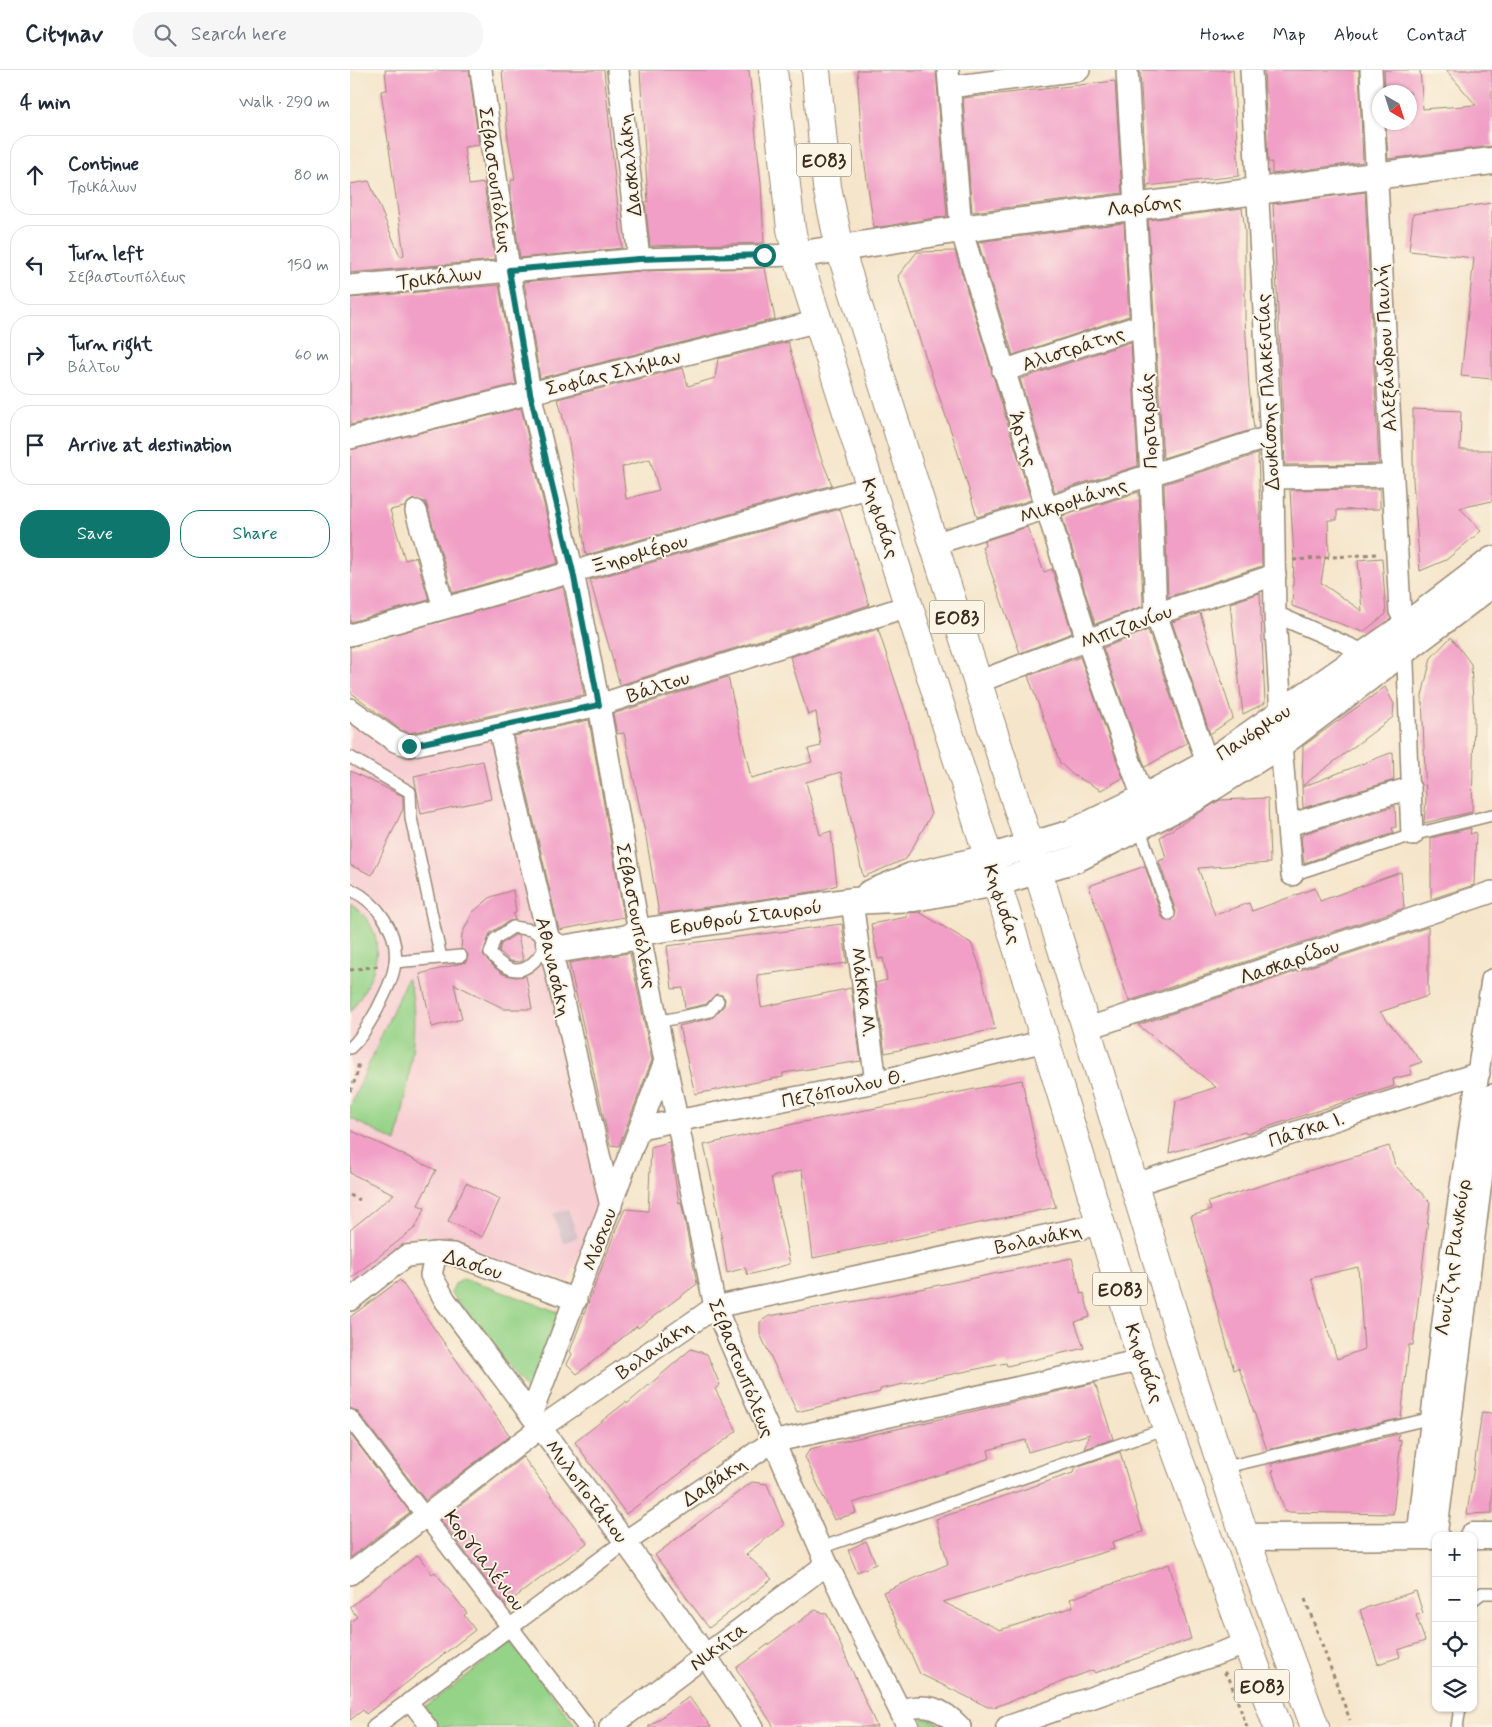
<!DOCTYPE html>
<meta charset="utf-8">
<style>
:root{--surface:#fff;--page:#f6f6f7;--text:#1f2937;--muted:#747a83;--line:#e0e1e3;--accent:#0f766e}
body{margin:0;font-family:Mynerve,sans-serif;background:var(--page);color:var(--text)}
.controls{position:absolute;right:15px;bottom:15px;display:grid;overflow:hidden;border-radius:10px;box-shadow:0 1px 4px #0004}
.controls button{width:45px;height:45px;display:grid;place-items:center;padding:0;border:0;border-bottom:1px solid var(--line);background:var(--surface);color:var(--text);font:25px sans-serif}
.compass{position:absolute;left:1022px;top:15px;width:45px;height:45px;border-radius:50%;background:var(--surface);box-shadow:0 1px 4px #0004;rotate:141deg}
.stop{position:absolute;width:15px;height:15px;margin:-11px;border:4px solid #0f766e;border-radius:50%;background:#fff}
.stop.end{background:#0f766e;border-color:#fff;box-shadow:0 1px 5px #0008}
.list{margin:0;padding:0;list-style:none}
h2{display:flex;justify-content:space-between;align-items:center;height:65px;margin:0;padding:0 20px;font-size:21px}
h2 small{font-size:16px;font-weight:400;color:var(--muted)}
.list li{display:grid;grid-template-columns:32px 1fr auto;gap:15px;align-items:center;box-sizing:border-box;height:80px;margin:0 10px 10px;padding:0 10px;border:1px solid var(--line);border-radius:20px}
.list b{display:block;font-size:19px;white-space:nowrap}
.list p{margin:0;font-size:16px;white-space:nowrap;color:var(--muted)}
.list em{font-size:16px;font-style:normal;color:var(--muted)}
.actions{display:flex;gap:10px;padding:15px 20px}
.actions a{flex:1;padding:11px 0;border:1px solid var(--accent);border-radius:20px;text-align:center;font-size:18px;color:var(--accent)}
.actions .main{background:var(--accent);color:#fff}
.icon{flex:none;width:28px;height:28px;fill:none;stroke:currentColor;stroke-width:2;stroke-linecap:round;stroke-linejoin:round}
.map{position:relative;flex:none;width:1142px;height:1657px;overflow:hidden}
header{display:flex;align-items:center;gap:30px;box-sizing:border-box;height:70px;padding:0 25px;background:var(--surface);border-bottom:1px solid var(--line)}
header strong{font-size:24px}
nav{display:flex;gap:28px;margin-inline-start:auto;font-size:18px}
.search{width:350px;height:45px;background:var(--page);display:flex;align-items:center;gap:12px;box-sizing:border-box;padding:0 18px;border-radius:20px;color:var(--muted);font-size:19px}
main{display:flex}
aside{flex:1;background:var(--surface)}
.map>svg:first-child{display:block}
.built{fill:#f7cfd3}
.industrial{fill:#d2bdc7}
.green{fill:#95d388;stroke:#687e53}
.building{fill:#f19fc6;fill-rule:evenodd}
.lines{fill:none;stroke-linecap:round;stroke-linejoin:round}
.service-casing{stroke:#988874;stroke-width:14}
.pedestrian-casing{stroke:#988874;stroke-width:19}
.minor-casing{stroke:#988874;stroke-width:24}
.tertiary-casing{stroke:#988874;stroke-width:29}
.primary-casing{stroke:#988874;stroke-width:30}
.path{stroke:#988874;stroke-width:3;stroke-dasharray:4 4;stroke-linecap:butt}
.service{stroke:#fff;stroke-width:11}
.pedestrian{stroke:#fff;stroke-width:16}
.minor{stroke:#fff;stroke-width:21}
.tertiary{stroke:#fff;stroke-width:26}
.primary{stroke:#fff;stroke-width:28}
.route{stroke:#0f766e;stroke-width:6}
.labels{text-anchor:middle;stroke-width:4;stroke-linejoin:round;paint-order:stroke}
.shield{fill:#fcf5e5;stroke:#75675a;stroke-width:1}
.shield-label{font-size:19px;font-weight:bold;fill:#3b2a1e}
.street-label{font-size:20px;fill:#3b2a1e;stroke:#fcf5e5}
</style>
<header>
<strong>Citynav</strong>
<div class="search"><svg class="icon" aria-label="search" viewBox="0 0 24 24"><circle cx="10" cy="10" r="6"/><path d="M15 15l6 6"/></svg>Search here</div>
<nav><a>Home</a><a>Map</a><a>About</a><a>Contact</a></nav>
</header>
<main>
<aside>
<h2>4 min<small>Walk · 290 m</small></h2>
<ul class="list">
<li><svg class="icon" aria-label="ahead" viewBox="0 0 24 24"><path d="M12 20V5M6 11l6-6 6 6"/></svg><div><b>Continue</b><p>Τρικάλων</p></div><em>80 m</em></li>
<li><svg class="icon" aria-label="left" viewBox="0 0 24 24"><path d="M17 20v-9H6M10 6l-5 5 5 5"/></svg><div><b>Turn left</b><p>Σεβαστουπόλεως</p></div><em>150 m</em></li>
<li><svg class="icon" aria-label="right" viewBox="0 0 24 24"><path d="M7 20v-9h11M14 6l5 5-5 5"/></svg><div><b>Turn right</b><p>Βάλτου</p></div><em>60 m</em></li>
<li><svg class="icon" aria-label="arrive" viewBox="0 0 24 24"><path d="M6 21V4h12l-3 4 3 4H6"/></svg><div><b>Arrive at destination</b></div></li>
</ul>
<div class="actions"><a class="main">Save</a><a>Share</a></div>
</aside>
<div class="map">
<svg width="1142" height="1657" viewBox="0 0 1142 1657">
<rect width="100%" height="100%" fill="#fcf5e5"/>
<filter id="ink" filterUnits="userSpaceOnUse"><feTurbulence type="fractalNoise" baseFrequency=".02" numOctaves="2"/><feDisplacementMap in="SourceGraphic" scale="10" xChannelSelector="R" yChannelSelector="G"/><feConvolveMatrix kernelMatrix="1 2 1 2 8 2 1 2 1" color-interpolation-filters="sRGB"/></filter>
<filter id="wash" filterUnits="userSpaceOnUse"><feTurbulence type="fractalNoise" baseFrequency=".0096" numOctaves="4" result="noise"/><feDisplacementMap in="SourceGraphic" scale="20" xChannelSelector="R" yChannelSelector="G"/><feGaussianBlur stdDeviation="1.12" result="paint"/><feColorMatrix in="noise" values="0 0 0 0 0 0 0 0 0 0 0 0 0 0 0 0 0 1.4 0 .05"/><feComposite in="paint" operator="in"/></filter>
<g filter="url(#wash)">
<rect width="100%" height="100%" fill="#f5e5ca"/>
<!-- built -->
<path class="built" d="M0,646L58,684L145,665L251,1126L219,1212L71,1163L0,1214Z"/>
<!-- industrial -->
<path class="industrial" d="M218,1139L228,1167L213,1173L203,1144Z"/>
<!-- green -->
<g class="green">
<path d="M0,834C44,863 26,907 0,942Z"/>
<path d="M57,908C74,940 55,1036 46,1072L0,1048V1037Z"/>
<path d="M113,1208L211,1243L180,1324L101,1223L105,1214Z"/>
<path d="M161,1572L227,1657H87L73,1639Z"/>
<path d="M567,1648L580,1649L596,1657H571Z"/>
</g>
<g id="blocks">
<!-- building -->
<g class="building">
<path d="M35,0H119L129,75L114,77L119,115L134,113L145,190L0,203V114L19,111L50,186L54,185L31,21L37,20Z"/>
<path d="M152,0H254L272,178L170,188L161,125V110H165L158,69Z"/>
<path d="M290,0H399L411,113L414,173L300,176L295,132H298Z"/>
<path d="M507,0H586L597,146L524,158L512,75Z"/>
<path d="M790,0H883L889,106L797,116V120Z"/>
<path d="M914,0H1009L1013,92L922,104V92H918Z"/>
<path d="M1034,0H1070L1073,39L1126,35L1096,0H1142V76L1038,89L1036,52H1060V22H1035Z"/>
<path d="M765,11L772,123L622,142L613,28Z"/>
<path d="M1015,122L1029,394L935,395L923,134Z"/>
<path d="M1142,133V309L1111,306L1124,188L1059,181L1063,144Z"/>
<path d="M892,138L895,161V249L899,318L904,359L813,388L798,150Z"/>
<path d="M774,153L779,246L663,285L628,172Z"/>
<path d="M605,181L681,430L627,447L604,370L548,206L567,182Z"/>
<path d="M415,198L425,249L190,308L174,212L290,201Z"/>
<path d="M149,215L166,314L0,355V228Z"/>
<path d="M438,272L470,385L482,415L236,485L218,366L208,329L333,298L338,316L365,308L368,289ZM300,389L309,420L276,429L272,397Z"/>
<path d="M781,272L788,396L705,422L670,309Z"/>
<path d="M171,338L208,493L103,523L76,432L63,429L54,437L40,440L55,490L66,487L79,530L0,552V380Z"/>
<path d="M1063,339L1111,341L1110,380H1142V431L1110,438L1131,461L1096,490L1070,501L1063,410Z"/>
<path d="M908,384L912,496L818,527L814,414Z"/>
<path d="M1030,419V439L987,440V450H978L979,486L975,487L971,513L1012,541L1008,490L1032,488L1036,544L1013,562L942,536L944,489L940,420Z"/>
<path d="M789,422L793,536L745,554L712,446Z"/>
<path d="M490,439L519,535L270,615L240,510Z"/>
<path d="M677,457L694,502L702,499L722,563L670,583L632,477L635,476L634,471Z"/>
<path d="M213,517L234,625L60,663L51,660L0,622V577Z"/>
<path d="M910,523L915,633L893,644L880,533Z"/>
<path d="M850,543L883,648L860,664L822,552Z"/>
<path d="M528,559L557,647L581,745L556,789L513,807L491,702L456,712L470,765L481,761L487,815L468,821L309,844L296,767L274,663L267,664L263,644L378,607L401,708L462,692L458,679L471,676L466,642L458,645L440,587Z"/>
<path d="M798,560L837,673L795,697L753,578Z"/>
<path d="M1101,567L1121,594L1124,649L1122,742L1074,753L1076,729L1072,626L1081,588Z"/>
<path d="M730,587L773,708L751,720L723,705L710,693L678,606Z"/>
<path d="M1035,617L1044,634L1043,647L952,716L953,676Z"/>
<path d="M239,650L274,847L209,860L164,666Z"/>
<path d="M1043,682L1044,710L953,738L952,717Z"/>
<path d="M133,691L141,729L71,744L64,706Z"/>
<path d="M0,701L53,726V739L22,805L0,795Z"/>
<path d="M918,728L920,793L848,798L865,845L899,833L902,841L965,818L970,831L1051,802L1054,838L779,931L739,816L795,796L812,847L817,851H822L826,842L809,791L816,788L810,767L870,730Z"/>
<path d="M1045,736L1046,757L1042,758L1044,763L954,793L951,768L953,764Z"/>
<path d="M1121,758L1120,764L1126,762L1124,815L1081,829V768Z"/>
<path d="M163,820L166,843L163,844L165,850L159,851L140,863L133,884L144,897L153,904L165,907L176,906L182,939H155L104,914L112,949L82,957L70,904L116,892L118,885L111,879L112,864L123,842L141,827Z"/>
<path d="M569,842L621,873L629,894L645,959L535,983L525,913L537,910L533,888L528,889L521,854L557,847V843Z"/>
<path d="M492,854L497,893L407,905L411,937L501,918L511,991L433,1003V1007L345,1024L329,956L362,948L374,936L375,929L372,925L366,924L356,934L335,939L333,918L322,919L317,876Z"/>
<path d="M1078,857V926L1030,942L1072,992L1060,996L1062,1004L1043,1009L1044,1016L896,1064L895,1062L819,1083L826,1031L866,1017L788,955Z"/>
<path d="M165,865H168L173,890L170,892L160,891L149,881L151,874Z"/>
<path d="M280,883L302,990L269,1076L260,1075L219,893Z"/>
<path d="M672,1010L688,1085L706,1137L463,1188L452,1100L421,1107L440,1194L398,1205L395,1198L377,1203L364,1120L354,1075L448,1053Z"/>
<path d="M0,1060L86,1100L68,1135L75,1138L65,1158L0,1209V1160L44,1124L0,1103Z"/>
<path d="M319,1072L329,1133L331,1132L347,1214L288,1258L287,1256L227,1304L217,1294L222,1284L220,1281L268,1154L275,1139L298,1141L301,1077Z"/>
<path d="M1039,1076L1045,1095L1080,1132L1063,1275H1059L1051,1348L917,1380L889,1298L884,1300L841,1146L861,1140L858,1132ZM1008,1197L1014,1279L987,1289L961,1208Z"/>
<path d="M116,1113L150,1129L132,1167L98,1151Z"/>
<path d="M722,1188L731,1224L734,1223L740,1247L725,1252L734,1278L657,1296L656,1293L530,1319V1322L447,1342L410,1264V1252L419,1246L530,1227Z"/>
<path d="M50,1210L160,1366L75,1430L8,1342L0,1338V1247Z"/>
<path d="M341,1279L357,1284L370,1315L365,1319L387,1361L276,1444L225,1372L276,1332L277,1334Z"/>
<path d="M745,1313L763,1369L734,1379L740,1364L678,1382L675,1370L638,1380L640,1388L503,1433L506,1443L484,1450L455,1387L460,1379Z"/>
<path d="M1132,1342L1142,1343V1443L1117,1444Z"/>
<path d="M0,1364L60,1442L0,1488Z"/>
<path d="M1049,1364L1048,1371L1051,1370L1043,1444L935,1442L922,1401H924L921,1394Z"/>
<path d="M770,1382L793,1462L762,1472L764,1479L593,1532L650,1560L723,1537L720,1529L819,1494L841,1569L745,1603L743,1600L645,1637H638L570,1604L533,1522L598,1494L586,1449L723,1403L726,1397Z"/>
<path d="M173,1387L237,1473L155,1535L91,1450Z"/>
<path d="M402,1412L417,1414L434,1455L396,1484L422,1509L359,1558L305,1485Z"/>
<path d="M516,1471L526,1494L507,1502L498,1480Z"/>
<path d="M68,1485L82,1504L85,1502L117,1543L114,1545L125,1560L16,1644L13,1640L0,1650V1552L7,1547L0,1537Z"/>
<path d="M1066,1521L1073,1543L1066,1545L1075,1571L1048,1580L1050,1587L1028,1594L1010,1540Z"/>
<path d="M465,1540L477,1544L527,1657H424L386,1598Z"/>
<path d="M339,1627L361,1657H298Z"/>
</g>
</g>
</g>
<g filter="url(#ink)">
<use href="#blocks" fill-opacity="0" stroke="#988874" stroke-width="1"/>
<g class="lines">
<!-- service casing -->
<g class="service-casing">
<g id="service">
<path d="M0,687L60,722L61,748L91,888"/>
<path d="M789,757L819,844"/>
<path d="M942,805L1062,765L1142,745"/>
<path d="M0,819C27,832 49,861 45,893C43,910 34,925 27,940C19,953 12,968 0,978"/>
<path d="M163,857L182,860L199,873C180,901 165,912 140,883L145,869Z"/>
<path d="M45,892L111,886"/>
<path d="M307,952L360,941L368,931"/>
<path d="M872,1398L1082,1348"/>
<path d="M470,1478L817,1358"/>
<path d="M1123,1530L1132,1523H1142"/>
<path d="M1107,1657L1110,1638"/>
</g>
</g>
<!-- pedestrian casing -->
<g class="pedestrian-casing">
<g id="pedestrian">
<path d="M925,544L1015,583"/>
<path d="M1055,579L1060,718"/>
<path d="M0,1348L236,1657"/>
<path d="M59,1631L79,1657"/>
<path d="M25,1657L275,1472"/>
</g>
</g>
<!-- minor casing -->
<g class="minor-casing">
<g id="minor">
<path d="M131,0L159,200L180,323L223,502L249,635L289,862L365,1237L477,1494L558,1657"/>
<path d="M268,0L289,189"/>
<path d="M598,0L611,159L737,570L793,728"/>
<path d="M777,0L801,405L806,544L853,681L862,691"/>
<path d="M901,0L923,408L925,544L931,644"/>
<path d="M1021,0L1050,541L1058,554"/>
<path d="M600,17L729,0"/>
<path d="M0,216L289,189L447,185"/>
<path d="M653,301L792,255"/>
<path d="M0,368L469,251"/>
<path d="M923,408L1041,406"/>
<path d="M66,441L94,538"/>
<path d="M584,474L919,367"/>
<path d="M0,565L521,417"/>
<path d="M628,612L806,544L925,505"/>
<path d="M0,639L45,671L59,676L249,635L558,536"/>
<path d="M149,658L261,1136"/>
<path d="M931,674L942,805"/>
<path d="M939,755L1060,718L1062,765"/>
<path d="M502,831L526,1012"/>
<path d="M736,959L1142,822"/>
<path d="M290,1058L526,1012L695,971"/>
<path d="M783,1115L1129,1003"/>
<path d="M86,1183L81,1205L95,1230C200,1371 308,1510 403,1657"/>
<path d="M0,1230L56,1186L86,1183L103,1184L226,1230"/>
<path d="M181,1345L315,991"/>
<path d="M1068,1465L1101,1184L1142,910"/>
<path d="M1086,1466L1142,1025"/>
<path d="M275,1472L422,1372L792,1290"/>
<path d="M0,1504L190,1358L365,1237L750,1154"/>
<path d="M550,1640C576,1633 591,1637 610,1657"/>
<path d="M260,1657L477,1494"/>
<path d="M657,1657L896,1574"/>
</g>
</g>
<!-- tertiary casing -->
<g class="tertiary-casing">
<g id="tertiary">
<path d="M447,185L611,159L1142,91"/>
<path d="M519,824L562,806L638,788L719,764L793,728L862,691L1058,554L1142,490"/>
<path d="M199,873L211,879L278,868L289,862L502,831L564,828L646,813L726,789L844,729L931,674L1142,514"/>
<path d="M1123,1466H1142"/>
<path d="M895,1467L1086,1466"/>
</g>
</g>
<!-- primary casing -->
<g class="primary-casing">
<g id="primary">
<path d="M423,0L441,159L447,185L661,858L792,1290L928,1657"/>
<path d="M466,0L477,117L490,179L702,846L842,1305L895,1467L965,1657"/>
</g>
</g>
<!-- path -->
<g class="path">
<path d="M943,490L1026,484"/>
<path d="M0,900L29,896"/>
<path d="M0,1021L6,1008L9,991"/>
<path d="M0,1125L10,1130"/>
<path d="M955,1529L1000,1650"/>
<path d="M874,1602L879,1608L897,1657"/>
</g>
<!-- service -->
<use href="#service" class="service"/>
<!-- pedestrian -->
<use href="#pedestrian" class="pedestrian"/>
<!-- minor -->
<use href="#minor" class="minor"/>
<!-- tertiary -->
<use href="#tertiary" class="tertiary"/>
<!-- primary -->
<use href="#primary" class="primary"/>
</g>
</g>
<g class="lines" filter="url(#ink)">
<!-- route -->
<path class="route" d="M59,676L249,635L223,502L180,323L159,200L289,189L414,185"/>
</g>
<g class="labels">
<!-- shield labels -->
<g class="shield">
<rect x="446.5" y="73.5" width="55" height="33" rx="4"/>
<rect x="579.5" y="530.5" width="55" height="33" rx="4"/>
<rect x="742.5" y="1202.5" width="55" height="33" rx="4"/>
<rect x="884.5" y="1599.5" width="55" height="33" rx="4"/>
</g>
<g class="shield-label">
<text x="474" y="97">ΕΟ83</text>
<text x="607" y="554">ΕΟ83</text>
<text x="770" y="1226">ΕΟ83</text>
<text x="912" y="1623">ΕΟ83</text>
</g>
<!-- street labels -->
<g class="street-label">
<text transform="translate(279 95) rotate(-96)" y="7">Δασκαλάκη</text>
<text transform="translate(146 110) rotate(82)" y="7">Σεβαστουπόλεως</text>
<text transform="translate(794 135) rotate(-7)" y="7">Λαρίσης</text>
<text transform="translate(89 207) rotate(-6)" y="7">Τρικάλων</text>
<text transform="translate(723 278) rotate(-18)" y="7">Αλιστράτης</text>
<text transform="translate(1035 278) rotate(-93)" y="7">Αλεξάνδρου Παυλή</text>
<text transform="translate(263 302) rotate(-14)" y="7">Σοφίας Σλήμαν</text>
<text transform="translate(917 322) rotate(-93)" y="7">Δουκίσσης Πλακεντίας</text>
<text transform="translate(798 351) rotate(-93)" y="7">Πορταριάς</text>
<text transform="translate(674 369) rotate(73)" y="7">Άρτης</text>
<text transform="translate(723 430) rotate(-18)" y="7">Μικρομάνης</text>
<text transform="translate(531 448) rotate(72)" y="7">Κηφισίας</text>
<text transform="translate(289 483) rotate(-16)" y="7">Ξηρομέρου</text>
<text transform="translate(776 556) rotate(-20)" y="7">Μπιζανίου</text>
<text transform="translate(308 616) rotate(-18)" y="7">Βάλτου</text>
<text transform="translate(903 662) rotate(-34)" y="7">Πανόρμου</text>
<text transform="translate(653 834) rotate(72)" y="7">Κηφισίας</text>
<text transform="translate(287 846) rotate(79)" y="7">Σεβαστουπόλεως</text>
<text transform="translate(396 846) rotate(-8)" y="7">Ερυθρού Σταυρού</text>
<text transform="translate(939 891) rotate(-19)" y="7">Λασκαρίδου</text>
<text transform="translate(204 897) rotate(77)" y="7">Αθανασάκη</text>
<text transform="translate(514 922) rotate(82)" y="7">Μάκκα Μ.</text>
<text transform="translate(493 1018) rotate(-12)" y="7">Πεζόπουλου Θ.</text>
<text transform="translate(956 1059) rotate(-18)" y="7">Πάγκα Ι.</text>
<text transform="translate(688 1168) rotate(-12)" y="7">Βολανάκη</text>
<text transform="translate(249 1169) rotate(-70)" y="7">Μόσχου</text>
<text transform="translate(1102 1187) rotate(-82)" y="7">Λουΐζης Ριανκούρ</text>
<text transform="translate(123 1194) rotate(17)" y="7">Δασίου</text>
<text transform="translate(304 1279) rotate(-35)" y="7">Βολανάκη</text>
<text transform="translate(795 1293) rotate(71)" y="7">Κηφισίας</text>
<text transform="translate(392 1298) rotate(68)" y="7">Σεβαστουπόλεως</text>
<text transform="translate(364 1411) rotate(-34)" y="7">Δαβάκη</text>
<text transform="translate(237 1421) rotate(53)" y="7">Μυλοποτάμου</text>
<text transform="translate(135 1490) rotate(53)" y="7">Κοργιαλένιου</text>
<text transform="translate(368 1576) rotate(-37)" y="7">Νικήτα</text>
</g>
</g>
</svg>
<div class="controls">
<button>+</button>
<button>−</button>
<button><svg class="icon" aria-label="locate" viewBox="0 0 24 24"><circle cx="12" cy="12" r="6"/><path d="M12 2v4M12 18v4M2 12h4M18 12h4"/></svg></button>
<button><svg class="icon" aria-label="layers" viewBox="0 0 24 24"><path d="M12 4l9 5-9 5-9-5zM3 14l9 5 9-5"/></svg></button>
</div>
<svg class="compass" viewBox="-18 -18 36 36"><path d="M0-13l5 13h-10z" fill="#e53935"/><path d="M0 13l5-13h-10z" fill="#747a83"/></svg>
<div class="stop" style="left:414px;top:185px"></div>
<div class="stop end" style="left:59px;top:676px"></div>
</div>
</main>
